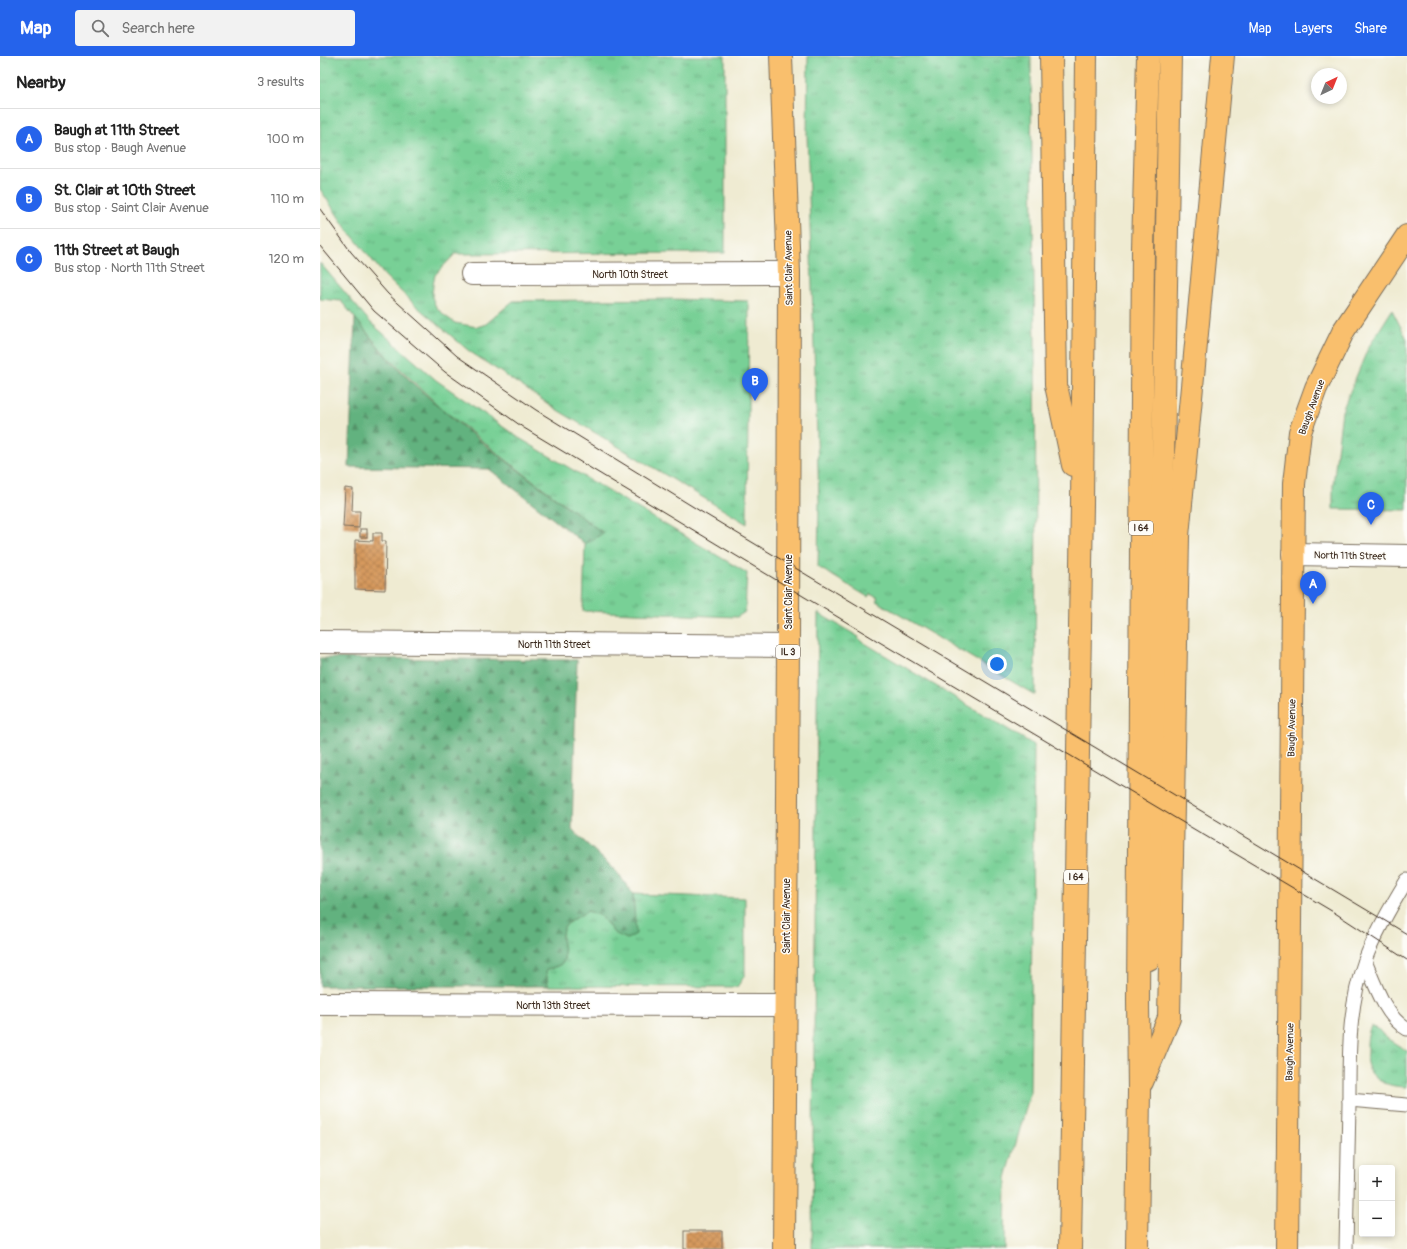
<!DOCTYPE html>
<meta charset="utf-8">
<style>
:root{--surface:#fff;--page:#f2f2f2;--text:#222;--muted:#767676;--line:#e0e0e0;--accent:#2563eb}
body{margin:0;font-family:Pangolin,sans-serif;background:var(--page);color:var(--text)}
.controls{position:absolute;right:12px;bottom:12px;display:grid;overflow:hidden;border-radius:4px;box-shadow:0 2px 6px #0003}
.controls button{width:36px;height:36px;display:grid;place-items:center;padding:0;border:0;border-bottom:1px solid var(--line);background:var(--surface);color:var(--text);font:20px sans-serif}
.compass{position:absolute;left:991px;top:12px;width:36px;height:36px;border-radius:50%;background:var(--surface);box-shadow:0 2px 6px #0003;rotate:43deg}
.you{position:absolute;left:677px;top:608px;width:14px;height:14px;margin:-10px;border:3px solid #fff;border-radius:50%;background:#1a73e8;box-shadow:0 0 0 6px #1a73e833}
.badge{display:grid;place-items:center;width:26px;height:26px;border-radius:50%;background:var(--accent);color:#fff;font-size:13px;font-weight:700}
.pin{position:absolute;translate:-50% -33px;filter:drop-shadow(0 1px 2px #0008)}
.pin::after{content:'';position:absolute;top:21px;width:14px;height:12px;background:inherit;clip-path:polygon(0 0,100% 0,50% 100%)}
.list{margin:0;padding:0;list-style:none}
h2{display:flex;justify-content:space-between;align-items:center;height:52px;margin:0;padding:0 16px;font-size:17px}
h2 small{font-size:13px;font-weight:400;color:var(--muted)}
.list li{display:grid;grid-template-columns:26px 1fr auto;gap:12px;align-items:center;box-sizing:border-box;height:60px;padding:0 16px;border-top:1px solid var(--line)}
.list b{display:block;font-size:15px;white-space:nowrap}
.list p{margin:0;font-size:13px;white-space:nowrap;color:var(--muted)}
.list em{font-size:13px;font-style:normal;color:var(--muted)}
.icon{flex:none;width:22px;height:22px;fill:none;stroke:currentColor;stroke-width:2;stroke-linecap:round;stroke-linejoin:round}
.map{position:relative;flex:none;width:1087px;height:1193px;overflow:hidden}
header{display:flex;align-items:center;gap:24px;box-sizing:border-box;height:56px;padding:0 20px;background:var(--accent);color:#fff}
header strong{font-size:19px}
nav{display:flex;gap:22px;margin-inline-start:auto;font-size:14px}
.search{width:280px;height:36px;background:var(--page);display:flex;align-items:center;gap:10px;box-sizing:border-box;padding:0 14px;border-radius:4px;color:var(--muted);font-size:15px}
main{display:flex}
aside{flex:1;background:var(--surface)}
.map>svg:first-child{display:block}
.grass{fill:url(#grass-tufts);stroke:#5a7d5a}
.forest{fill:url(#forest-firs);stroke:#4e6e4e}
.building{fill:url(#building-cross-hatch)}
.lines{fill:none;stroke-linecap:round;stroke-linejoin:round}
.service-casing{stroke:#7a6e5d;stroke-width:15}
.minor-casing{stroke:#7a6e5d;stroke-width:24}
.tertiary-casing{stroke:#7a6e5d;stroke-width:24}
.primary-casing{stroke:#7a6e5d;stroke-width:24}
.motorway-casing{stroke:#7a6e5d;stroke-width:24}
.service{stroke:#fff;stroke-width:13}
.minor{stroke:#fff;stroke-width:22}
.tertiary{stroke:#fff;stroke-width:22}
.primary{stroke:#f9bf6d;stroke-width:22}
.motorway{stroke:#f9bf6d;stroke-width:22}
.tram{stroke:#3b2a1e;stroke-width:1}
.labels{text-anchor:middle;stroke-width:3;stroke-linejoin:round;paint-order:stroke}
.shield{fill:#fdfcf7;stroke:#75695f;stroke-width:1}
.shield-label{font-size:9px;font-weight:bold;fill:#3b2a1e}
.street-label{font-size:10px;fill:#3b2a1e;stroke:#fdfcf7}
</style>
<header>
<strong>Map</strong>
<div class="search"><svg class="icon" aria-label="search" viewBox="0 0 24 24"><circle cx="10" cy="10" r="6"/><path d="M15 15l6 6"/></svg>Search here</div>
<nav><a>Map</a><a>Layers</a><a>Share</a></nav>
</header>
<main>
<aside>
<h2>Nearby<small>3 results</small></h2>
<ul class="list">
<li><span class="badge">A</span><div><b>Baugh at 11th Street</b><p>Bus stop · Baugh Avenue</p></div><em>100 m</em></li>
<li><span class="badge">B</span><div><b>St. Clair at 10th Street</b><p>Bus stop · Saint Clair Avenue</p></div><em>110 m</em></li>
<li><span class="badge">C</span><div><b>11th Street at Baugh</b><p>Bus stop · North 11th Street</p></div><em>120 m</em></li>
</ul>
</aside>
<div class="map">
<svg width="1087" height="1193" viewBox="0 0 1087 1193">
<defs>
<pattern id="grass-tufts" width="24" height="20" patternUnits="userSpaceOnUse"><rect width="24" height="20" fill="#78d096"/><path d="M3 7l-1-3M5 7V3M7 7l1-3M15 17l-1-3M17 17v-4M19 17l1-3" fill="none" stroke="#64a97a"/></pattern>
<pattern id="forest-firs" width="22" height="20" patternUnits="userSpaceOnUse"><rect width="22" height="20" fill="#62b27f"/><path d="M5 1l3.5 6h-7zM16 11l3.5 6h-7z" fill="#529167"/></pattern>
<pattern id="building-cross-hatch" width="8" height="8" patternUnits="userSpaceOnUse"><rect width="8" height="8" fill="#d6995d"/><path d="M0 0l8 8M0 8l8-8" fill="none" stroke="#af7d4c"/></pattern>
</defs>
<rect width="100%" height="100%" fill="#fdfcf7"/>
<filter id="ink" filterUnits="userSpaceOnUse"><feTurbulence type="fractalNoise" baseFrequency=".025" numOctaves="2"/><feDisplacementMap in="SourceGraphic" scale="8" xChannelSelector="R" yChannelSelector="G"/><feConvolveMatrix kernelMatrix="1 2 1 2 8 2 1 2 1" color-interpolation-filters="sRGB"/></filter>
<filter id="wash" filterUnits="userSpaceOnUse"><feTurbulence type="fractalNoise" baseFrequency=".012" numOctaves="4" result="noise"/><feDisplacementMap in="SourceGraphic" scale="16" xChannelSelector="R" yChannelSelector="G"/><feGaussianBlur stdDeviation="0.9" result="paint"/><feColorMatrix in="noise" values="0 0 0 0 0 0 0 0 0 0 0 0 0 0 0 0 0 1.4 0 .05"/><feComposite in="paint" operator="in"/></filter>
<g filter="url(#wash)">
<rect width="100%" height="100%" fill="#efebd2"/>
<!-- grass -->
<g class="grass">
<path d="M0,0H405V197L135,198L115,219L113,229L112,241L116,251L125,260L135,267L157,271L166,268L193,245L351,243L428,245L429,249L427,468L239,355L149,295L95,249L65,220L26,172L0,133Z"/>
<path d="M488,0H711C711,97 714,195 715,292C716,408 716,523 715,639L556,545L558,542L550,538L548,541L498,511L499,444L487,78Z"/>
<path d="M0,207L50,266L116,324L199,382L427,517L425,556L417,561L263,555L265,488L283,477L190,407L121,352L64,297L21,245L0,243Z"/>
<path d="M1072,254L1087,283V454L1013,453V429L1022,355L1048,292Z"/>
<path d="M498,557L539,581L538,583L714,689L710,1038L686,1122L685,1193H492Z"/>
<path d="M313,838L425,842V919L417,931L228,930L226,914C230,912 237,911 241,908C251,899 235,881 246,869C252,863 261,859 268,855L281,860L294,877L315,878Z"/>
<path d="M1051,970L1058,973L1065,981L1087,995V1031C1071,1031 1051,1026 1047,1007C1046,1003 1047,998 1047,995C1047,985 1047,978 1051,970Z"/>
</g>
<!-- forest -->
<g class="forest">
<path d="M35,262C45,274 54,287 64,298C129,367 208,421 283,477L265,488L169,413L29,411Z"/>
<path d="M0,602L257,604L252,774L296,815L313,838L316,878L307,883L294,877L281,860L268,855C261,859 252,863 246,869C235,881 251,899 241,908C237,911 230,912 226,914L228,930H0Z"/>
</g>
<g id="blocks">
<!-- building -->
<g class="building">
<path d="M25,432L33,433L32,455H40L39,472L23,471Z"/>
<rect x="40" y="473" width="7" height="8"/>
<path d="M53,477H62V485H66L65,534L35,533V484L53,485Z"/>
<rect x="364" y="1175" width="38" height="18"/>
</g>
</g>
</g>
<g filter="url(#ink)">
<use href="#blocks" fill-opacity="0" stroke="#7a6e5d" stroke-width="1"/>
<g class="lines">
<!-- service casing -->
<g class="service-casing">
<g id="service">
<path d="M1045,905C1054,926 1065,961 1087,973"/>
<path d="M1029,1044L1087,1049"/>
<path d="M1026,1193C1027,1145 1028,1096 1029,1048C1029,1000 1028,950 1045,904C1056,876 1071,850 1087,824"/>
</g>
</g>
<!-- minor casing -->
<g class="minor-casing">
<g id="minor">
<path d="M152,218L469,217"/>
<path d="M0,586L468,590"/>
<path d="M0,948L465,949"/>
</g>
</g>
<!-- tertiary casing -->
<g class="tertiary-casing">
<path id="tertiary" d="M973,498L1087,500"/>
</g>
<!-- primary casing -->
<g class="primary-casing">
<g id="primary">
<path d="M461,0L469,217L468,590L464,1193"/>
<path d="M967,1193L974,428L980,376L996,332L1024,274L1087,180"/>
</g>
</g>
<!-- motorway casing -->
<g class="motorway-casing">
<g id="motorway">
<path d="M731,0L736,329L753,409"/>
<path d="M829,903L835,864L850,0"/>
<path d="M822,1026L849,962L858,480L903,0"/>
<path d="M750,1193L762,448L766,0"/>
<path d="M817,1193L819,1035L818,944L823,193L828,0"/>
</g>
</g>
<!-- service -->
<use href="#service" class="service"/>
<!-- minor -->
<use href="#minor" class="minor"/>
<!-- tertiary -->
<use href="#tertiary" class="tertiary"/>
<!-- primary -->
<use href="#primary" class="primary"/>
<!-- motorway -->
<use href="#motorway" class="motorway"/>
<!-- tram -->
<g class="tram">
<path d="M0,153L31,196L68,238L137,300L216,354L380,455L1087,878"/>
<path d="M0,190L54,255L125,316L204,372L551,581L1015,857L1087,904"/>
</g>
</g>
</g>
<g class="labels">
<!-- shield labels -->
<g class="shield">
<rect x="809" y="465" width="24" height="14" rx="3"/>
<rect x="456" y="589" width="24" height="14" rx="3"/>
<rect x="744" y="814" width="24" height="14" rx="3"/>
</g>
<g class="shield-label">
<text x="821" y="475">I 64</text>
<text x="468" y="599">IL 3</text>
<text x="756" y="824">I 64</text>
</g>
<!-- street labels -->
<g class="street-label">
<text transform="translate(468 212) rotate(-91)" y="4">Saint Clair Avenue</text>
<text x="310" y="222">North 10th Street</text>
<text transform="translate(991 351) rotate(-70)" y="4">Baugh Avenue</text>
<text transform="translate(1030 499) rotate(1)" y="4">North 11th Street</text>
<text transform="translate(468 536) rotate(-90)" y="4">Saint Clair Avenue</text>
<text x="234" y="592">North 11th Street</text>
<text transform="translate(971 672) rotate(-89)" y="4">Baugh Avenue</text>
<text transform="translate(466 860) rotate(-90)" y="4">Saint Clair Avenue</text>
<text x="233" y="953">North 13th Street</text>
<text transform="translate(969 996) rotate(-89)" y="4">Baugh Avenue</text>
</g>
</g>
</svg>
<div class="controls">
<button>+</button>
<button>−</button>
</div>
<svg class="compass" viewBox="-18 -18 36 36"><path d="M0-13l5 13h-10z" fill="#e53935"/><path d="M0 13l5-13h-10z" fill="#767676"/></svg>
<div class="you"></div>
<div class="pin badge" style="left:993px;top:548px">A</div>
<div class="pin badge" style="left:435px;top:345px">B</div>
<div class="pin badge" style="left:1051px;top:469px">C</div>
</div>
</main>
